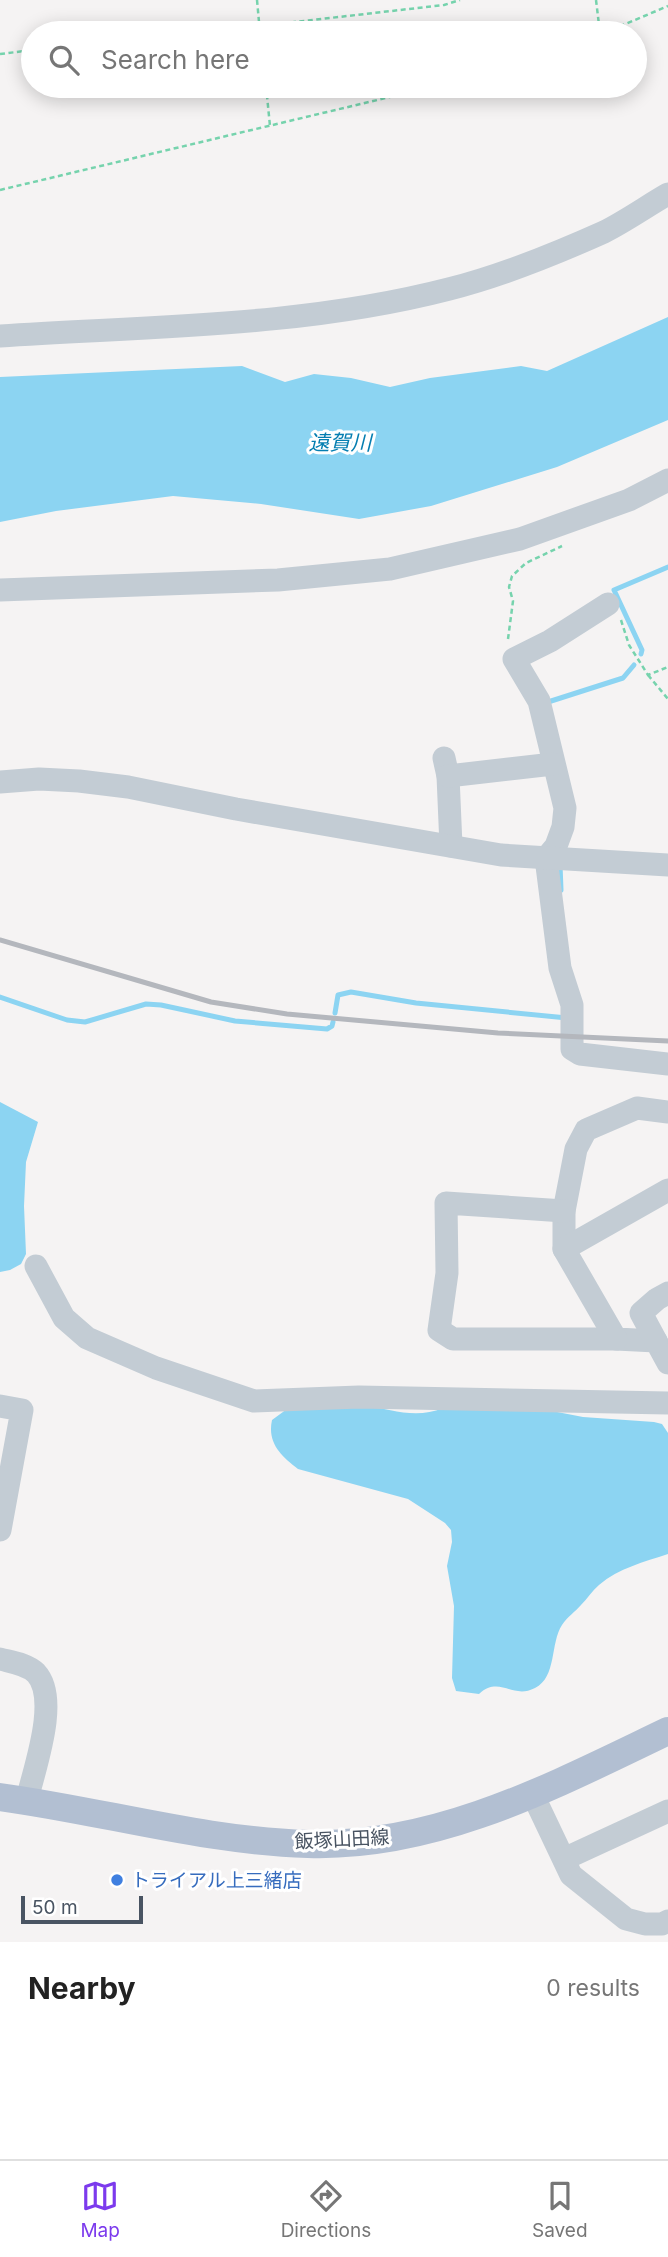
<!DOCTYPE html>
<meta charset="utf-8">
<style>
:root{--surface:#fff;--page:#f2f2f2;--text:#222;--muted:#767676;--line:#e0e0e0;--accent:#7c3aed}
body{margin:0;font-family:Inter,"Noto Sans JP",sans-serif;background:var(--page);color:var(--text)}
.scale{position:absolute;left:21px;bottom:18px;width:122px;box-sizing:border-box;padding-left:7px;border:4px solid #495462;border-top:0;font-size:19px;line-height:24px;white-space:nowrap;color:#495462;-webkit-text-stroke:5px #fff;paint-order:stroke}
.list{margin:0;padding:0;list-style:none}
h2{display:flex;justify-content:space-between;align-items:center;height:91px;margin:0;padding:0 28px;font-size:30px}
h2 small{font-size:23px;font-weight:400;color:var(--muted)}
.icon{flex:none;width:38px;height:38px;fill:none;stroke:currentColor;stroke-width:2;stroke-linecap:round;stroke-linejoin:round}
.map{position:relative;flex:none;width:668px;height:1942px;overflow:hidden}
.search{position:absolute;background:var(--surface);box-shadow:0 4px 18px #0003;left:21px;right:21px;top:21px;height:77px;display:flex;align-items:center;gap:18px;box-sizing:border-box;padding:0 24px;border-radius:38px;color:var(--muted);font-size:26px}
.sheet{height:217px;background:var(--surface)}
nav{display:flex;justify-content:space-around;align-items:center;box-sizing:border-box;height:98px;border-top:2px solid var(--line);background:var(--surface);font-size:19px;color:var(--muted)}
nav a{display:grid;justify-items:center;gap:4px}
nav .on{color:var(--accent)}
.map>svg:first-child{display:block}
.water{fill:#8cd4f2}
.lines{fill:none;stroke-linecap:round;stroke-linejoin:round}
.stream{stroke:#8cd4f2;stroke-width:5}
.path{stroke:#76d3ad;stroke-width:2.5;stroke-dasharray:5 3.5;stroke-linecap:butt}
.minor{stroke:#c3ccd4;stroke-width:23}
.major{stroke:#b2bfd2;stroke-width:28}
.rail{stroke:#b4b7bd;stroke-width:5}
.shop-dot{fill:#3f7fe0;stroke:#fff;stroke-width:2.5}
.labels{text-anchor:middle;stroke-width:6;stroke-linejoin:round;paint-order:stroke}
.street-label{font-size:19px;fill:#495462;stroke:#fff}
.shop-label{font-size:19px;fill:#366cbe;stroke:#fff;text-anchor:start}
.water-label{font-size:21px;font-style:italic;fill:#057eb1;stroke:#fff}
</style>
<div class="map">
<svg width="668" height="1942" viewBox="0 0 668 1942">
<rect width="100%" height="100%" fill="#f5f3f3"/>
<!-- water -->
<g class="water">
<path d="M668,317V420L557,467L431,506L359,519L261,504L173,496L56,511L0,522V377L242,366L285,382L314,374L351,378L390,387L430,378L521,366L547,371Z"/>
<path d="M0,1102L38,1122L26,1162L24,1206L26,1254L21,1264L10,1270L0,1272Z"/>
<path d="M365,1405C391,1410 417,1419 443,1408L552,1411L583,1417L654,1422L662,1424L668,1433V1554C644,1562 619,1568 599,1585C592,1591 587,1599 581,1605C575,1612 567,1617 562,1625C550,1643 557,1677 535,1688C512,1700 500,1675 479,1694L456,1691L452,1678L454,1606L447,1566L452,1542L451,1530L445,1523L408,1499L298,1469C281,1456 267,1443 272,1420L287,1409Z"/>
</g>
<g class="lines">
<!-- stream -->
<g class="stream">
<path d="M641,654L642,650L614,590L668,567"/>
<path d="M548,704V702L623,678L634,665"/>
<path d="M560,864L561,890"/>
<path d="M0,997L67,1020L85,1022L146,1004L161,1005L235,1021L327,1029L332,1026L333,1022"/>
<path d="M335,1013L338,995L351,992L416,1003L567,1018"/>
</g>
<!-- path -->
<g class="path">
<path d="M257,0L260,33"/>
<path d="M596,0L600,33"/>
<path d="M198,33L444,5L460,0"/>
<path d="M604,33L668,6"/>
<path d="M0,54L33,50"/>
<path d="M266,86L270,126"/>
<path d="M0,190L436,86"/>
<path d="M621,620L629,645L648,675L668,667"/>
<path d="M508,639L513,601L509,587L512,576L526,563L562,546"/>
<path d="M648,675L668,699"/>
</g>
<!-- minor -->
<g class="minor">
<path d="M0,336C150,326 302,327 449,289C501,276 555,254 604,232C626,221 647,206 668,194"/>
<path d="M0,590L278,580L390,569L520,539L629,500L668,480"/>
<path d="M608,604L550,641L514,659L539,701L565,808L563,827L556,846L546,858L560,968L572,1005V1049L580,1054L668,1064"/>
<path d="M444,758L448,776L451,846"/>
<path d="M448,776L553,764"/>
<path d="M0,782L39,779L79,781L128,787L236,809L501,855L668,865"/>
<path d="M668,1112L637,1108L586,1130L576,1149L564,1211V1249L616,1339L656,1341L668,1363"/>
<path d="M564,1211L446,1203L447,1273L439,1330L453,1339H616"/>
<path d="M564,1249L668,1190"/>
<path d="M36,1266L64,1318L87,1338L156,1368L254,1401L359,1397L668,1403"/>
<path d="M656,1341L641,1313L657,1299L668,1293"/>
<path d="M0,1406L22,1410L0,1530"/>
<path d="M0,1659C11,1662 27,1664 36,1673C60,1699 34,1769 27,1800"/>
<path d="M533,1795L571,1875L626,1919L645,1924H662L668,1921"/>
<path d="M564,1859L668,1811"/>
</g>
<!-- major -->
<path class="major" d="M0,1797C103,1811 204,1841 308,1844C437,1848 555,1785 668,1731"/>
<!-- rail -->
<path class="rail" d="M0,940L211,1002L287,1014L498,1033L668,1041"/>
</g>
<!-- markers -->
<circle class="shop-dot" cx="117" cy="1880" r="7"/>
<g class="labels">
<!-- street labels -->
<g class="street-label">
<text transform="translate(342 1839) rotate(-3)" y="7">飯塚山田線</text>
</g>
<!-- shop labels -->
<g class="shop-label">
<text x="131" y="1887">トライアル上三緒店</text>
</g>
<!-- water labels -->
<g class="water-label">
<text x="340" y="450">遠賀川</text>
</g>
</g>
</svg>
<div class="scale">50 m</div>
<div class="search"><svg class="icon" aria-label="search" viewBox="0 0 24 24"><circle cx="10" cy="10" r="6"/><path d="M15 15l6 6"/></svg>Search here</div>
</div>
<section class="sheet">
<h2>Nearby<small>0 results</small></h2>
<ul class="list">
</ul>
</section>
<nav>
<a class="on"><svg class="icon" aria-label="map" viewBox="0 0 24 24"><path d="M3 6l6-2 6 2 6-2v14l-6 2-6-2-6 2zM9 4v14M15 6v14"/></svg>Map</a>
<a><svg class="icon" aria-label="directions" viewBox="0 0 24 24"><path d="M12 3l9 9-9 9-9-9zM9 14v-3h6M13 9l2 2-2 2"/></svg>Directions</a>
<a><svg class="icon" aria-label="saved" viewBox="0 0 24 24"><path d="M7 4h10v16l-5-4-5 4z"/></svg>Saved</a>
</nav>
